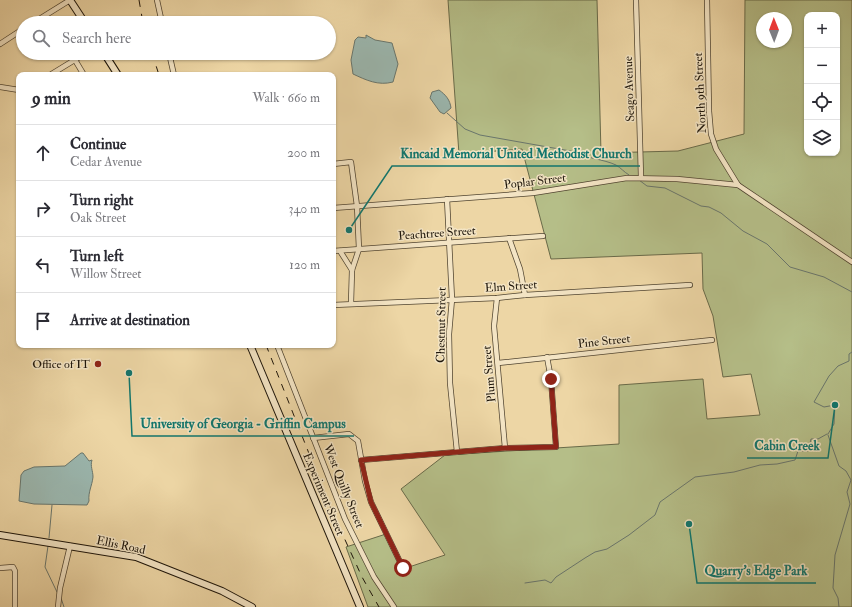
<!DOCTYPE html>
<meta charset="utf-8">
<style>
:root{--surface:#fff;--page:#f7f7f7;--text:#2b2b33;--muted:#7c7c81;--line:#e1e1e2}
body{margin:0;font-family:"IM FELL Double Pica",serif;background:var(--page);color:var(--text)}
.controls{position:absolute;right:12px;top:12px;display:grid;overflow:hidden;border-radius:8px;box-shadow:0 1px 3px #0004}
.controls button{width:36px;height:36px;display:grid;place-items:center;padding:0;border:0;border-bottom:1px solid var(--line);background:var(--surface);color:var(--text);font:20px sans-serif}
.compass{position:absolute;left:756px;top:12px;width:36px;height:36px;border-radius:50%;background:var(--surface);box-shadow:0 1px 3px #0004;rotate:359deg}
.stop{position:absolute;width:12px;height:12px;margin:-9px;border:3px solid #8f2418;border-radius:50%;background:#fff}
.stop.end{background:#8f2418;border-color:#fff;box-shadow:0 1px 4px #0008}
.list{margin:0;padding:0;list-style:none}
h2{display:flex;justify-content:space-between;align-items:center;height:52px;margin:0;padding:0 16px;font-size:17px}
h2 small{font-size:13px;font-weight:400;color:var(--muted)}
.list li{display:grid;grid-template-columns:26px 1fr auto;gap:12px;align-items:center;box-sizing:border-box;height:56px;padding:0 16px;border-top:1px solid var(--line)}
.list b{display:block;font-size:15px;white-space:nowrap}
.list p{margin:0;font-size:13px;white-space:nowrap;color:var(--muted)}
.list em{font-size:13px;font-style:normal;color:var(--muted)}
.icon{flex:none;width:22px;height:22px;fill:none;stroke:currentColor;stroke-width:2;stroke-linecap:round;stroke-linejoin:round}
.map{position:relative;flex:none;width:852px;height:607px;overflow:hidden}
.search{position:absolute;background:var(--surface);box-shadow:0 1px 3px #0004;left:16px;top:16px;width:320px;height:44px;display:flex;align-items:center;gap:10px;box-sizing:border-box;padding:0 14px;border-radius:22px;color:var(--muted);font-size:15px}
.panel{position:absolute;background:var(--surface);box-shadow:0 1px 3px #0004;left:16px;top:72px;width:320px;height:276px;border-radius:8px}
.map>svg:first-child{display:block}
.green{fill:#b5be88;stroke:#696a49;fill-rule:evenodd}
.water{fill:#9bb7af;stroke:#69766d}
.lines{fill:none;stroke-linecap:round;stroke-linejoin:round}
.stream{stroke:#69766d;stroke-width:1}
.street-casing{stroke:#514531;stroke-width:6}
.secondary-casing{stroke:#1d150a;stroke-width:8}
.street{stroke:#f3e4c4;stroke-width:4.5}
.secondary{stroke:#f3e4c4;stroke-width:6}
.rail{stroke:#1d150a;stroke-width:1;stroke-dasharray:7 7;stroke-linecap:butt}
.route{stroke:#8f2418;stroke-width:5}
.poi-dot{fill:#8f2418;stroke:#f3e4c4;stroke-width:1.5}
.labels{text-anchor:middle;stroke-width:3;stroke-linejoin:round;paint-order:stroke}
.street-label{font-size:12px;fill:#1d150a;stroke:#f3e4c4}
.poi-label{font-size:12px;fill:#1d150a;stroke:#f3e4c4;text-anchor:end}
.leader{fill:none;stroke:#0f766e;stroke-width:1.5}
.callout-dot{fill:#0f766e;stroke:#f3e4c4;stroke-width:1.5}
.callout-label{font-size:13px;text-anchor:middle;font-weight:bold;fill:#0f766e;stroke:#f3e4c4;stroke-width:3;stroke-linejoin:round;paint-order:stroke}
</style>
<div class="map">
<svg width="852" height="607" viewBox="0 0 852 607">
<rect width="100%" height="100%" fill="#edd6a5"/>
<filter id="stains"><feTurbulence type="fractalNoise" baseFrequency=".005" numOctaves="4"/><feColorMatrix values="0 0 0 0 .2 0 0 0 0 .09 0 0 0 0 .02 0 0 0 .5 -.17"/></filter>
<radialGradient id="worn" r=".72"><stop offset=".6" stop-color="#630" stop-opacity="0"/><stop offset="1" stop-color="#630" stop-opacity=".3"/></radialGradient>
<!-- green -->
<path class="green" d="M448,0H597L601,153L678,151L744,134L745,0H852V607H368L346,547L386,534L406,568L445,555L401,489L445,455L619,444V385L703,379L707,419L760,415L751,374L723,377L713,316L703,289L702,253L551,259L522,149L459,154ZM807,15H837V153H807ZM762,18H786V42H762Z"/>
<!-- water -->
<g class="water">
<path d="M366,35L375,40L392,43L398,64L393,82C378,86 366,80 353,74L351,60L355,40L358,37L366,38Z"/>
<path d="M439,90C446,95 450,100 451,108L444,114L440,112L430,98L432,92Z"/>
<path d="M81,453H83L89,461L92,460C90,466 93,471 93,477C92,486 88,492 89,501L87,505L34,504L19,501L21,475L24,471L34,467L65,466Z"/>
</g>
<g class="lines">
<!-- stream -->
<g class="stream">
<path d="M447,113L465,129L480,135L576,152C588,159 603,159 616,165C621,168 624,172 629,175"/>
<path d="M639,180L647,186L665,188L701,206L709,207L721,213L743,231L767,244L790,267L824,277L852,292"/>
<path d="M828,434L834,424L835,405L824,407L814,402L829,376L838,366L849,361V354L852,352"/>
<path d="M828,435L839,466L846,471L851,480L847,492L850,504L835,555L833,588L838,598L839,607"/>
<path d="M49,538L52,505"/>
<path d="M48,546L45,567L57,592"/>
<path d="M525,583L545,580L551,583L556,577L585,558L595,552L607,549L629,535L655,515L660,502L695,477L734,472L760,465L777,464L795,460L798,451H808L811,439H818L827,434"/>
<path d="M61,598L64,607"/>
</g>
<!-- street casing -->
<g class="street-casing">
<g id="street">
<path d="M157,0L162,23"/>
<path d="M636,0L641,177"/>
<path d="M707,0L709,111L711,134L716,149L738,185L852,262"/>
<path d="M33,23L70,0"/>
<path d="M0,44L23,29"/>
<path d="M169,53L174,75"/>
<path d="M75,60L84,75"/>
<path d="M50,75L86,53"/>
<path d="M0,87L19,90"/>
<path d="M333,164L351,162L357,206L359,249L352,270L351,303"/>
<path d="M447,199L452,299L449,334L450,383L457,452"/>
<path d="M333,208L533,193L627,178L677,179L738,185"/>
<path d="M509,238L520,269L525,295"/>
<path d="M333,251L543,236"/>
<path d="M340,251L352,270"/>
<path d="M497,298L494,326L505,448"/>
<path d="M333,305L497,298L525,295L690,285"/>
<path d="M277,345L345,519L374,577L394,607"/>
<path d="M498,363L712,340"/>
<path d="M313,438L349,434L358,441L365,481L371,502L403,568"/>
<path d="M361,460L505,448L556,447L551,379L547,357"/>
<path d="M0,568L13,567L15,571V607"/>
<path d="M58,607L60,588L70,546"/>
</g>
</g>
<!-- secondary casing -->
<g class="secondary-casing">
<g id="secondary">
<path d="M70,0L85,23"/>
<path d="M104,53L118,75"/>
<path d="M250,345L360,607"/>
<path d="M0,535L136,557L222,591L252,607"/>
</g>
</g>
<!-- street -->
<use href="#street" class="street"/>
<!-- secondary -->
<use href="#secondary" class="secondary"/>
<!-- rail -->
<g class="rail">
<path d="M139,0L143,23"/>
<path d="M152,53L159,75"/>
<path d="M266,345L331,509L362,577L379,607"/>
</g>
</g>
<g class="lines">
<!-- route -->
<path class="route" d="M403,568L371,502L361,460L505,448L556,447L551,379"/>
</g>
<!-- markers -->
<circle class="poi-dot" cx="98" cy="364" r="4"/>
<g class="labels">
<!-- street labels -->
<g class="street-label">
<text transform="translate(629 89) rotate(-92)" y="4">Seago Avenue</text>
<text transform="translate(700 93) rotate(-93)" y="4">North 9th Street</text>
<text transform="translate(535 181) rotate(-7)" y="4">Poplar Street</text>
<text transform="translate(437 233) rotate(-4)" y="4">Peachtree Street</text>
<text transform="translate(511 286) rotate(-4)" y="4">Elm Street</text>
<text transform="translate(441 325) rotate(-89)" y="4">Chestnut Street</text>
<text transform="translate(604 341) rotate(-6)" y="4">Pine Street</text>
<text transform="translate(489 374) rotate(-95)" y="4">Plum Street</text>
<text transform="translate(344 486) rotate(68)" y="4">West Quilly Street</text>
<text transform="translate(324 494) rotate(67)" y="4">Experiment Street</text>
<text transform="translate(121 545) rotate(12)" y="4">Ellis Road</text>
</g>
<!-- poi labels -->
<g class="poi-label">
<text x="90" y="368">Office of IT</text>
</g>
</g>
<!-- callouts -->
<path class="leader" d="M349 230L392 166H640M129 373L132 436H354M835 405L828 458H747M689 524L697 583H816"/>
<g class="callout-dot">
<circle cx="349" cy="230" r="4"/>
<circle cx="129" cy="373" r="4"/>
<circle cx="835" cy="405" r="4"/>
<circle cx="689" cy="524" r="4"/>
</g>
<g class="callout-label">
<text x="516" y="158">Kincaid Memorial United Methodist Church</text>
<text x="243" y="428">University of Georgia - Griffin Campus</text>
<text x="787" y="450">Cabin Creek</text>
<text x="756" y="575">Quarry's Edge Park</text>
</g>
<rect width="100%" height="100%" filter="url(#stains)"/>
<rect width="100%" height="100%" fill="url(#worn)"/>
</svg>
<div class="controls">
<button>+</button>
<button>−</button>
<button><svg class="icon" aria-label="locate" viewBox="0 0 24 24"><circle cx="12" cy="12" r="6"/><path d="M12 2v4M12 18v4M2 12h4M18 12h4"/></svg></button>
<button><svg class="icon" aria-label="layers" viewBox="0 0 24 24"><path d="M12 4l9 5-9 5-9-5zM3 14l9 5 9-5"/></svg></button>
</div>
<svg class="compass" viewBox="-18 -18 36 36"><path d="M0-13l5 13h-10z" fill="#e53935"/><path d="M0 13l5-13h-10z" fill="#7c7c81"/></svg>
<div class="stop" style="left:403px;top:568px"></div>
<div class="stop end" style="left:551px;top:379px"></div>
<div class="search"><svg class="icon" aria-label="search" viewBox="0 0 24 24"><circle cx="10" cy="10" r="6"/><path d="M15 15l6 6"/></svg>Search here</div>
<section class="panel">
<h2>9 min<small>Walk · 660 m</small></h2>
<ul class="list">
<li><svg class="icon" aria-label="ahead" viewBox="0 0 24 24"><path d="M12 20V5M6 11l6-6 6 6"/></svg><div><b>Continue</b><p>Cedar Avenue</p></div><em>200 m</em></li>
<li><svg class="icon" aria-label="right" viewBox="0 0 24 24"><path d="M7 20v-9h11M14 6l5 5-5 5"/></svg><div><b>Turn right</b><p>Oak Street</p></div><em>340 m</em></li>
<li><svg class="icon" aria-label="left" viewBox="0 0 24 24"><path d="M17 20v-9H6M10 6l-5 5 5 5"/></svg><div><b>Turn left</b><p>Willow Street</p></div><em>120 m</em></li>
<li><svg class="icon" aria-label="arrive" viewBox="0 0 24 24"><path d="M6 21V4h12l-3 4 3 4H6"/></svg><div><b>Arrive at destination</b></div></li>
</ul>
</section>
</div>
